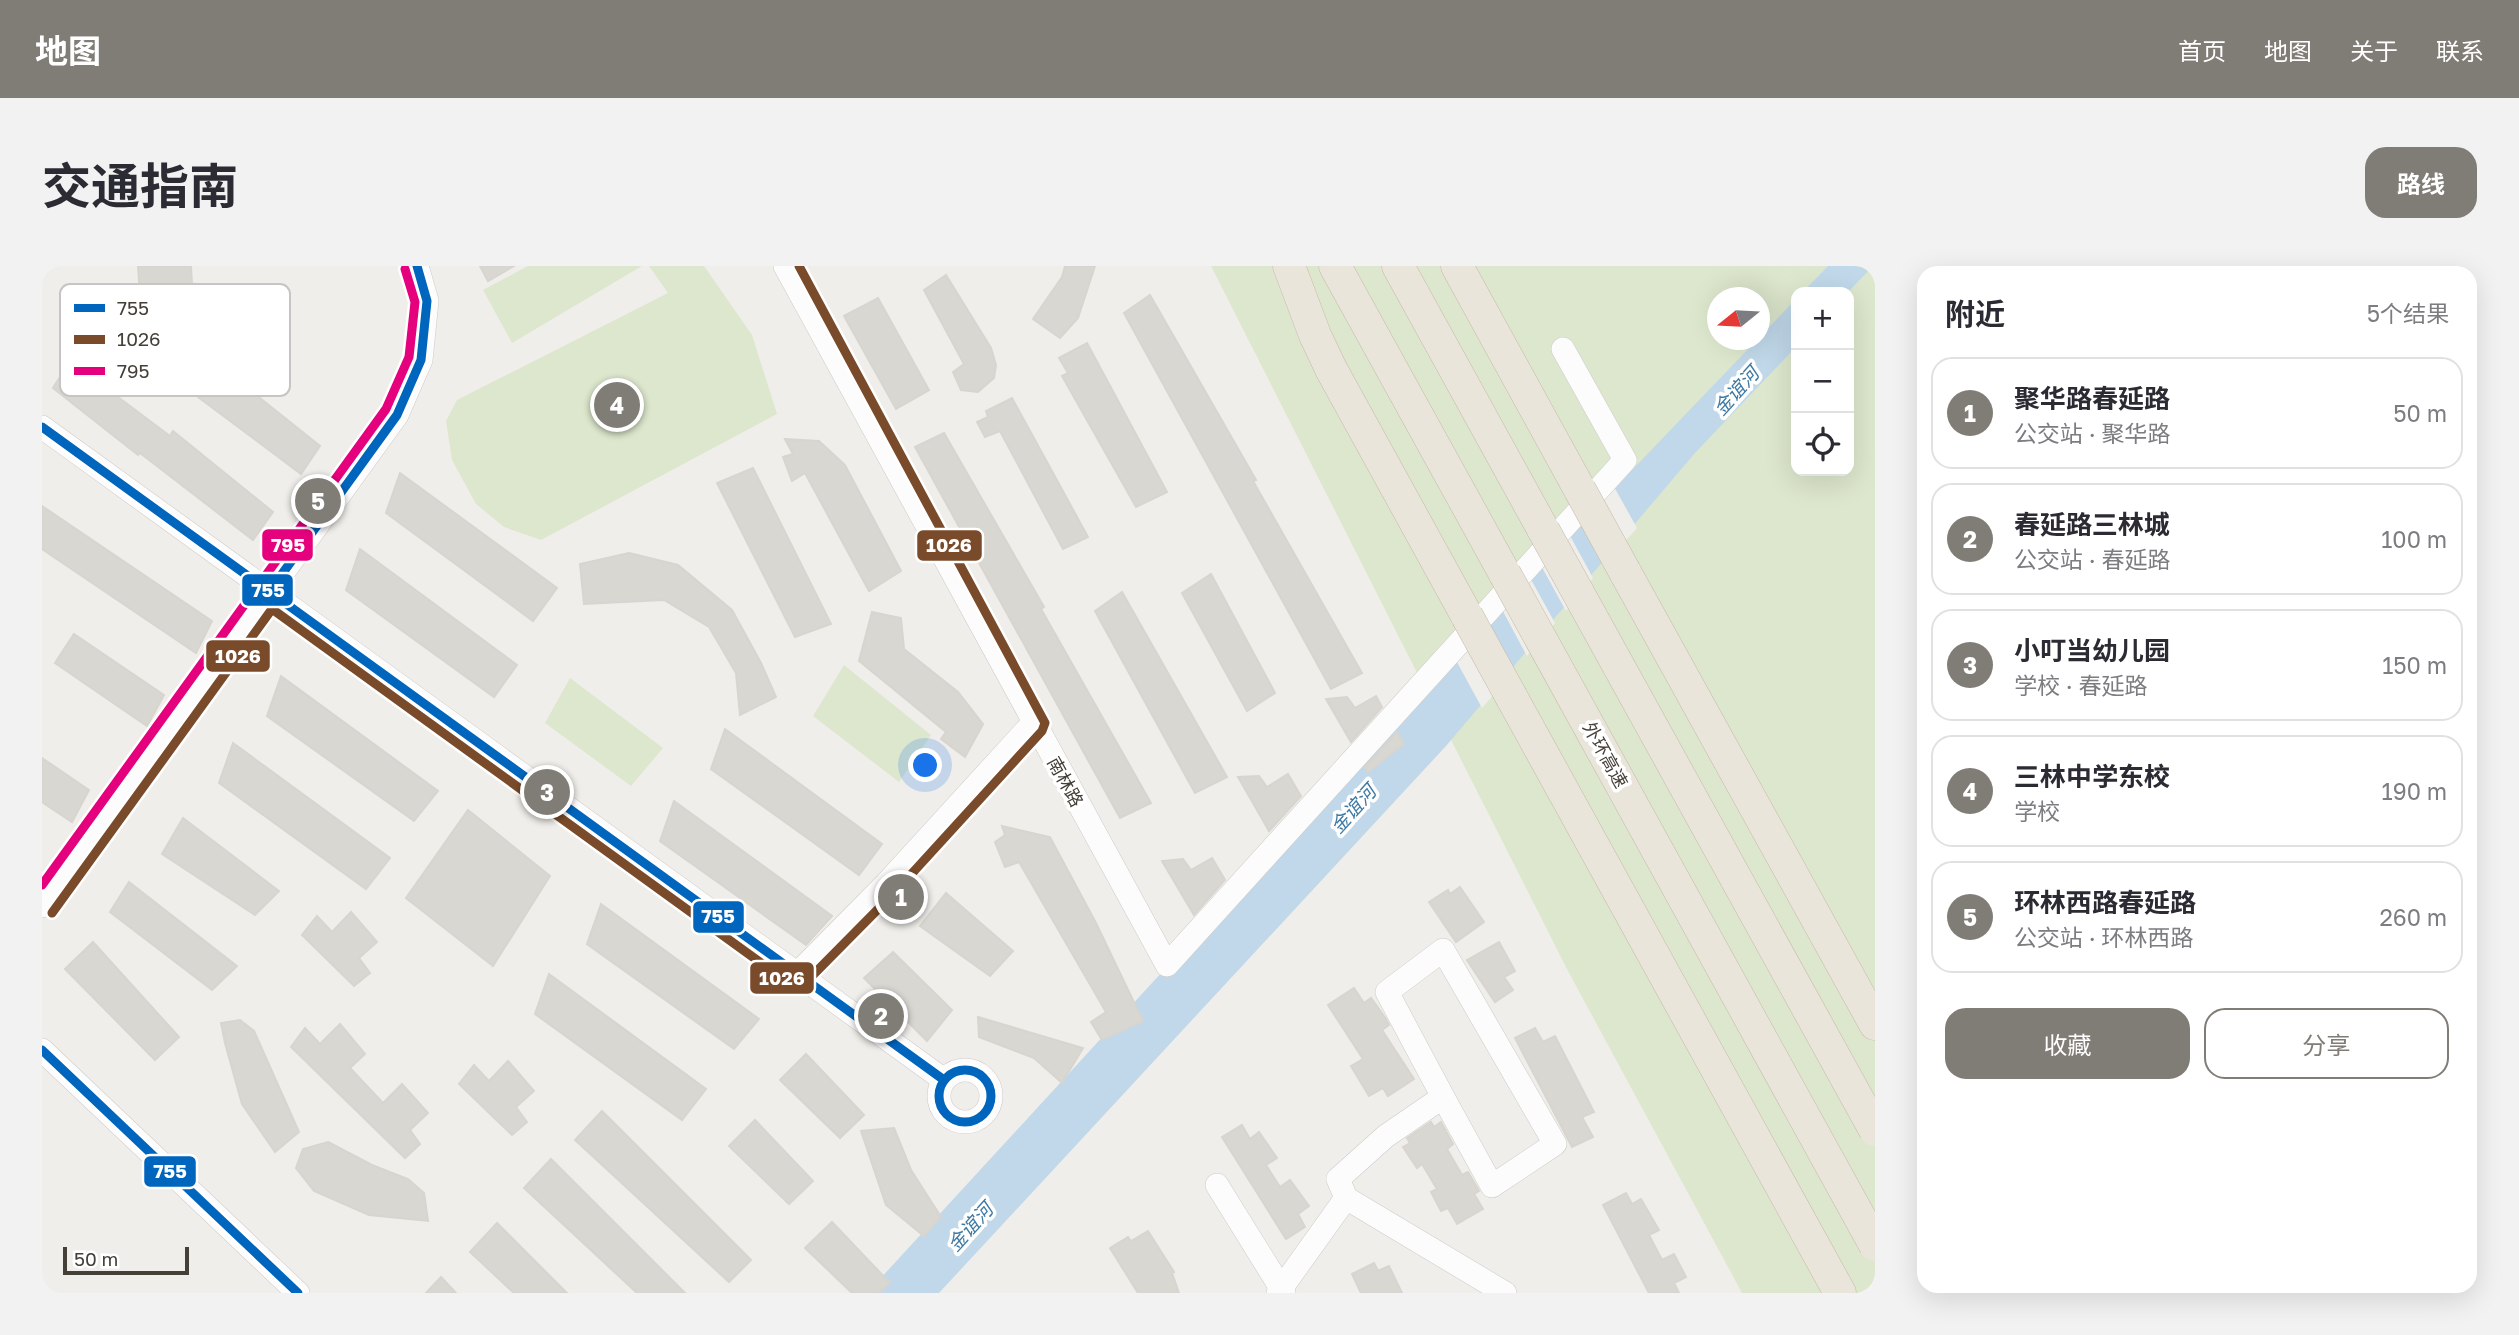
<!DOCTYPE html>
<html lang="zh">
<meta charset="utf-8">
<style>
:root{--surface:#fff;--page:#f2f2f3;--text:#2b2b33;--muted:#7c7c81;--line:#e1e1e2;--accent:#807c76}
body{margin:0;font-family:"Golos Text","Noto Sans SC",sans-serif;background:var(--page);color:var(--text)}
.controls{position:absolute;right:21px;top:21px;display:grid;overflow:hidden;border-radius:14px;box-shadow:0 7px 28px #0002}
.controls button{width:63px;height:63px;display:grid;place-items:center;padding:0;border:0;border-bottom:2px solid var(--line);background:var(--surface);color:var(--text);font:35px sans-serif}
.compass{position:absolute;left:1665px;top:21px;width:63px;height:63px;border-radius:50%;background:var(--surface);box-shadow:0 7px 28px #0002;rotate:252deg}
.scale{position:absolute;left:21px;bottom:18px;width:126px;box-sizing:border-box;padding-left:7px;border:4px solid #443f37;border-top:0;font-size:19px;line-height:24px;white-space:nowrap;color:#443f37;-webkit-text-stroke:5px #fff;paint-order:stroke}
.you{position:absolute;left:884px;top:500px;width:24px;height:24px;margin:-18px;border:5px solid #fff;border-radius:50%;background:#1a73e8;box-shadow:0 0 0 10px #1a73e833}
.badge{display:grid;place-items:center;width:46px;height:46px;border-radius:50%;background:var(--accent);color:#fff;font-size:23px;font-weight:700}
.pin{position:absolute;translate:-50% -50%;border:4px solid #fff;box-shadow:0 2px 7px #0006}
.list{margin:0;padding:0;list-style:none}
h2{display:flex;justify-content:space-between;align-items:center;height:91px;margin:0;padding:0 28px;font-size:30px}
h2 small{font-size:23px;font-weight:400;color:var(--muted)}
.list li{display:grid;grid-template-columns:46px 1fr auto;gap:21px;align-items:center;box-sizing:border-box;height:112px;margin:0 14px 14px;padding:0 14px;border:2px solid var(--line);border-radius:21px}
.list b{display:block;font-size:26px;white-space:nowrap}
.list p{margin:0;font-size:23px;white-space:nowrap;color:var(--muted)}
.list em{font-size:23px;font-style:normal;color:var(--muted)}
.actions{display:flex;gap:14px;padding:21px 28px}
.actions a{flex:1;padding:16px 0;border:2px solid var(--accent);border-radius:21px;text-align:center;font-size:24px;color:var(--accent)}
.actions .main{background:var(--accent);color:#fff}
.icon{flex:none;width:38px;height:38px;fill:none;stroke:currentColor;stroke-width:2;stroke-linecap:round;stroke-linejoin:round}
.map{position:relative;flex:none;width:1833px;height:1027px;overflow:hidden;border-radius:21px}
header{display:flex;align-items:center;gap:42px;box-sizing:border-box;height:98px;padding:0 35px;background:var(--accent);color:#fff}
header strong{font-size:33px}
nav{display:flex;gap:38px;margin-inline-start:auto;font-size:24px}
.intro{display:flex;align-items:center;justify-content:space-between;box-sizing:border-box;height:168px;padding:0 42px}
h1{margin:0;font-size:49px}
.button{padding:18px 32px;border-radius:21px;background:var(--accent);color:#fff;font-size:24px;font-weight:700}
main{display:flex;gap:42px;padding:0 42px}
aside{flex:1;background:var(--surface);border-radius:21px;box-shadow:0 7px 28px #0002}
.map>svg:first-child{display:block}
.green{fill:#dde7cd;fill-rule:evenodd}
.water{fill:#c0d8e9}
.pier{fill:#f0eeea}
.building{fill:#d9d7d2;stroke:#d8d5d0;stroke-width:2}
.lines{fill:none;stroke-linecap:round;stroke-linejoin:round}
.minor-casing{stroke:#cdcbc8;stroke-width:24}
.highway-casing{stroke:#c4baa9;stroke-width:33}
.minor{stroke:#fdfcfc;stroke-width:23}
.highway{stroke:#eae5db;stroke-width:32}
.highway-bridge-casing{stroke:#c4baa9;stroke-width:33;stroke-linecap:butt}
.highway-bridge{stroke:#eae5db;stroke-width:32}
.bus-1-casing{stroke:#fff;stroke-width:14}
.bus-2-casing{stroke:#fff;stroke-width:14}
.bus-3-casing{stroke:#fff;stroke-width:14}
.bus-1{stroke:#0065bd;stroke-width:9}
.bus-2{stroke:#7a4b2a;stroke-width:9}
.bus-3{stroke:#e5007d;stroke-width:9}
.labels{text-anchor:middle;stroke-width:7;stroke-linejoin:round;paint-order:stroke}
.street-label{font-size:18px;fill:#443f37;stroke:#fff}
.water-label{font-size:19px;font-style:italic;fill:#3d79a3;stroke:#fff}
.key{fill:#fff;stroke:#c7c5c3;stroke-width:2}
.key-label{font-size:19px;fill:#443f37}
.line-badge{stroke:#fff;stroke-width:2.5}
.badge-label{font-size:19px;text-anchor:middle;font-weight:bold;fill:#fff}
</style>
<header>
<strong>地图</strong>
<nav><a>首页</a><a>地图</a><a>关于</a><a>联系</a></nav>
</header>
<div class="intro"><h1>交通指南</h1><a class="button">路线</a></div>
<main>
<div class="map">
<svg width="1833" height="1027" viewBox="0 0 1833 1027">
<rect width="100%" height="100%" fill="#f0eeea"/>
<!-- green -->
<g class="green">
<path d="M486,0H600L470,77L441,24Z"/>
<path d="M607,0H662L710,69L735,148L499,274L462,261L434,238L410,194L404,155L415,134L626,27Z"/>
<path d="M1169,0H1833V1027H1700L1526,705ZM1754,26H1807V205H1754ZM1675,32H1717V74H1675Z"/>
<path d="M802,399L889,469L857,516L771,450Z"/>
<path d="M528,412L621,482L589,520L503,457Z"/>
</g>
<!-- water -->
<g class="water">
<path d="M1786,0H1831L1806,26H1761Z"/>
<path d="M1754,33V81L1653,187L1404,480L897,1027H825L1383,420Z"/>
</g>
<!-- pier -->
<g class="pier">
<path d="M1571,219L1595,262L1566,295L1541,250Z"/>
<path d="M1526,266L1551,312L1524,345L1497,296Z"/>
<path d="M1486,308L1513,357L1485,390L1457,338Z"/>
<path d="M1440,356L1469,409L1440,442L1410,387Z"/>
</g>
<!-- building -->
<g class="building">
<path d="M96,0H149L152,57L100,61Z"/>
<path d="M438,0H472L446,15Z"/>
<path d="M1023,0H1053L1036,52L1018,72L991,53L1020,11Z"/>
<path d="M904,9L949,82L954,99L952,112L936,126L919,124L911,106L922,98L882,24Z"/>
<path d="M1108,29L1214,214L1211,215L1320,407L1289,423L1082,47Z"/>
<path d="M836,32L887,124L854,143L802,50Z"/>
<path d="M1045,77L1125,226L1094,241L1020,110L1026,107L1017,92Z"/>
<path d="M28,95L128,170L131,165L231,246L211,274L98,187L96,189L11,122Z"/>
<path d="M178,100L278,180L259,208L156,131Z"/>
<path d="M970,132L1046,271L1021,283L958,165L943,171L935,156L946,151L944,145Z"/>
<path d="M902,167L1002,341L999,343L1109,537L1078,552L873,181Z"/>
<path d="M743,173L777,175L803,199L859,305L827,325L763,207L750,215L741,191L751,188Z"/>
<path d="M711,202L789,358L753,371L675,217Z"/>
<path d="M358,207L515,322L491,355L344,247Z"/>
<path d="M0,240L170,355L154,387L0,283Z"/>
<path d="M318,283L475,399L452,431L304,324Z"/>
<path d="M587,287L636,299L690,344L719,397L734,431L698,449L694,407L667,361L622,334L542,338L538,298Z"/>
<path d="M1169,308L1233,427L1205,445L1140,327Z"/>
<path d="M1080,326L1185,511L1153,527L1053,345Z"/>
<path d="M830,346L859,352L862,383L916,426L941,458L923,491L899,473L904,466L817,395Z"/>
<path d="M32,368L122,429L105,460L13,397Z"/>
<path d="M239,410L396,525L372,555L225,450Z"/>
<path d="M1334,430L1340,441L1309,476L1284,433L1305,431L1313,442Z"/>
<path d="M683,463L840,578L817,609L669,503Z"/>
<path d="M1355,466L1362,478L1326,506L1323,501Z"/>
<path d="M191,477L348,592L324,623L177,517Z"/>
<path d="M0,492L47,524L30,556L0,536Z"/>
<path d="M1246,508L1259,530L1227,565L1196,511L1217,510L1225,521Z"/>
<path d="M632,535L790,650L764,679L618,575Z"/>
<path d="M426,544L508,610L451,700L364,632Z"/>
<path d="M141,552L237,625L213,649L120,588Z"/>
<path d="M960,560L1008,571L1054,657L1101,755L1060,774L1049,756L1064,746L977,596L963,601L953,576L963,569Z"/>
<path d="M1170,592L1183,614L1152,649L1120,595L1141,593L1149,604Z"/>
<path d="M87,616L195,700L170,724L68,646Z"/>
<path d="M1418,621L1442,656L1414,676L1387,636L1406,624L1408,628Z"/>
<path d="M904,627L971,685L948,710L878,660Z"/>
<path d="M559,638L717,753L692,783L545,678Z"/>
<path d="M309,646L335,676L317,692L328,707L312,720L260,669L275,650L290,666Z"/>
<path d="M51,676L137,771L113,794L23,703Z"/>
<path d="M1457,676L1473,705L1462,711L1471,724L1453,736L1425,694Z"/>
<path d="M851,686L910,744L885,775L822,712Z"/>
<path d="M507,708L664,823L640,854L493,748Z"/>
<path d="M1312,722L1322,737L1329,732L1344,753L1347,759L1340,764L1372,813L1346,830L1341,822L1327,830L1309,800L1321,793L1286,739Z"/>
<path d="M936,751L1041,782L1020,817L992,792L937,771Z"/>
<path d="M198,754L212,765L257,866L233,886L200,838L183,777L179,757Z"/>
<path d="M298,758L323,788L308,802L341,837L360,818L386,847L368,864L378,878L363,892L249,781L263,762L278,778Z"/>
<path d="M1493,762L1501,776L1513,770L1552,846L1540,851L1551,871L1530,881L1473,772Z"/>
<path d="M764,788L822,849L798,872L738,814Z"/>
<path d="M466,795L492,825L474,841L485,856L470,869L417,818L432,799L447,815Z"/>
<path d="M560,845L709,994L687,1016L533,874Z"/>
<path d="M713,854L771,915L747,938L687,880Z"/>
<path d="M1389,856L1392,861L1399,856L1411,878L1405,883L1420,909L1426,906L1437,925L1432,928L1441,943L1415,958L1406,942L1399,945L1389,926L1395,923L1380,898L1375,902L1361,881L1368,877L1365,872Z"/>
<path d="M1200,859L1208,873L1217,866L1235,892L1224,899L1238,921L1248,914L1267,940L1256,948L1263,961L1244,973L1180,871Z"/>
<path d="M852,862L869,904L899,951L882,970L844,939L819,865Z"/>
<path d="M286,876L330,899L366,913L382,927L386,955L327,949L272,925L254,902L261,883Z"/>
<path d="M509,893L643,1027H595L482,922Z"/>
<path d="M1584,927L1590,938L1599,933L1617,964L1607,969L1620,994L1632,988L1644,1011L1632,1017L1637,1027H1607L1561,939Z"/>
<path d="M790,956L848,1017L837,1027H810L763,982Z"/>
<path d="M455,957L525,1027H472L428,986Z"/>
<path d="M1106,965L1132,1006L1130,1007L1137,1027H1096L1068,982L1086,971L1089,975Z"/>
<path d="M1332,997L1336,1005L1347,1000L1360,1027H1319L1310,1008Z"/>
<path d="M399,1011L414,1027H384Z"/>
</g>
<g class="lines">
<!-- minor casing -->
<g class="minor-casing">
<g id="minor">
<path d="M743,0L1125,699L1583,194L1521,83"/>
<path d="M0,161L902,814"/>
<path d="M0,640L355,149L379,94L385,35L375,0"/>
<path d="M755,708L844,618L991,457"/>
<path d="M0,784L256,1027"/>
<circle cx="923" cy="830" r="26"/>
<path d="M1401,831L1450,920L1513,878L1401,684L1345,726L1401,831L1344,870L1296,913L1304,932L1463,1027"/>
<path d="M1175,919L1242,1027"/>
<path d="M1236,1027L1304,932"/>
</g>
</g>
<!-- highway casing -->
<g class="highway-casing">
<g id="highway">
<path d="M1247,0L1273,69L1289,103L1425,350"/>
<path d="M1293,0L1463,308"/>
<path d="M1356,0L1502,265"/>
<path d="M1415,0L1538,224"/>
<path d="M1583,306L1833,758"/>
<path d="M1470,432L1798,1027"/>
</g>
</g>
<!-- minor -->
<use href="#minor" class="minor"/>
<!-- highway -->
<use href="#highway" class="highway"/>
<!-- highway-bridge casing -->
<g class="highway-bridge-casing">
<g id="highway-bridge">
<path d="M1538,224L1583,306"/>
<path d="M1502,265L1833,864"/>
<path d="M1463,308L1833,979"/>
<path d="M1425,350L1470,432"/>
</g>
</g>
<!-- highway-bridge -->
<use href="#highway-bridge" class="highway-bridge"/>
<!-- bus-1 casing -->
<g class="bus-1-casing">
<g id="bus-1">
<path d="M0,161L902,814"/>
<path d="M227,326L355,149L379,94L385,35L375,0"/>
<path d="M0,784L256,1027"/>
<circle cx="923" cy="830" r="26"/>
</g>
</g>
<!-- bus-2 casing -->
<g class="bus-2-casing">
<path id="bus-2" d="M10,647L230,343L748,718L756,720L763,717L853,626L1000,465L1003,457L757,0"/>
</g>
<!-- bus-3 casing -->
<g class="bus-3-casing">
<path id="bus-3" d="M0,619L344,143L367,91L373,36L363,3"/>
</g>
<!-- bus-1 -->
<use href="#bus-1" class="bus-1"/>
<!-- bus-2 -->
<use href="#bus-2" class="bus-2"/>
<!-- bus-3 -->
<use href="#bus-3" class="bus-3"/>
</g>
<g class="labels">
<!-- street labels -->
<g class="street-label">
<text transform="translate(1563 489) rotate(61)" y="6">外环高速</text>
<text transform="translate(1023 516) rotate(61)" y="6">南林路</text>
</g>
<!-- water labels -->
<g class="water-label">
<text transform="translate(1694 125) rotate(-48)" y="7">金谊河</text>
<text transform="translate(1311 543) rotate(-48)" y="7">金谊河</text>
<text transform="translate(928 961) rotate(-48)" y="7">金谊河</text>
</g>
</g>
<!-- legend -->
<rect x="18" y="18" width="230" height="112" rx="10" class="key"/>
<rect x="32" y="38" width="31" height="8" fill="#0065bd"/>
<rect x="32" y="69" width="31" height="9" fill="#7a4b2a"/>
<rect x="32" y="101" width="31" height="8" fill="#e5007d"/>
<g class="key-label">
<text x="75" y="49">755</text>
<text x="75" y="80">1026</text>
<text x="75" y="112">795</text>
</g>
<g class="line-badge">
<rect x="219" y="262" width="53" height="34" rx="7" fill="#e5007d"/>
<rect x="874" y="263" width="67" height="33" rx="7" fill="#7a4b2a"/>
<rect x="199" y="307" width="53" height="34" rx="7" fill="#0065bd"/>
<rect x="163" y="373" width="66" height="34" rx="7" fill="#7a4b2a"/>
<rect x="650" y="634" width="53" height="34" rx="7" fill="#0065bd"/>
<rect x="707" y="695" width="66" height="34" rx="7" fill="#7a4b2a"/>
<rect x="101" y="889" width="54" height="33" rx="7" fill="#0065bd"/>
</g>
<g class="badge-label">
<text x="246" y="286">795</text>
<text x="907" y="286">1026</text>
<text x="226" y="331">755</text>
<text x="196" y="397">1026</text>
<text x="676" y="657">755</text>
<text x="740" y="719">1026</text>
<text x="128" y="912">755</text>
</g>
</svg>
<div class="controls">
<button>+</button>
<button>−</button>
<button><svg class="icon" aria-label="locate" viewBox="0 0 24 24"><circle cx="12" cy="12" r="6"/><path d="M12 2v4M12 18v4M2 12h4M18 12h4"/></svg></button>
</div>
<svg class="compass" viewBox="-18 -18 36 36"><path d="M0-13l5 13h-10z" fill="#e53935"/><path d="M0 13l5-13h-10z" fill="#7c7c81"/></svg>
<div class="scale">50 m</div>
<div class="you"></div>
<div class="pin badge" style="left:859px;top:631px">1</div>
<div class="pin badge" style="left:839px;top:750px">2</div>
<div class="pin badge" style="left:505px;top:526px">3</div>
<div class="pin badge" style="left:575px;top:139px">4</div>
<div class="pin badge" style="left:276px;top:235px">5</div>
</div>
<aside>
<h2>附近<small>5个结果</small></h2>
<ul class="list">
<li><span class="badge">1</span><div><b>聚华路春延路</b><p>公交站 · 聚华路</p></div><em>50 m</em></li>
<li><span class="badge">2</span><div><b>春延路三林城</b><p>公交站 · 春延路</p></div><em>100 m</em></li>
<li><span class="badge">3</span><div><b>小叮当幼儿园</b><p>学校 · 春延路</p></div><em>150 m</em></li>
<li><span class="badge">4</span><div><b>三林中学东校</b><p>学校</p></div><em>190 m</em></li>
<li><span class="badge">5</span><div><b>环林西路春延路</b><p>公交站 · 环林西路</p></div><em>260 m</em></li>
</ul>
<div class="actions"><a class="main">收藏</a><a>分享</a></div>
</aside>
</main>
